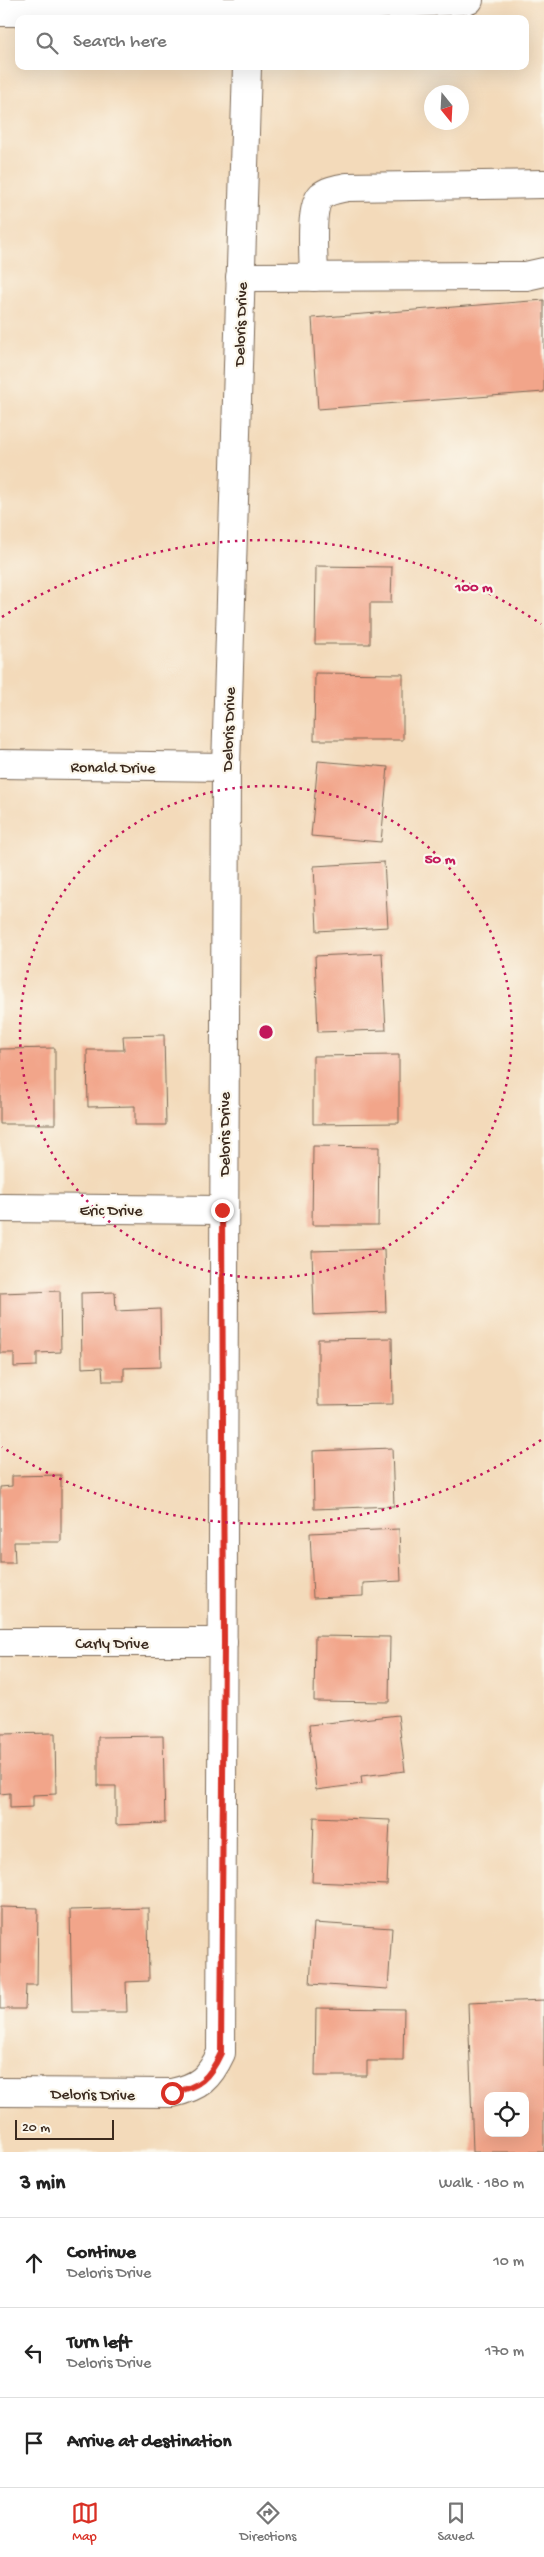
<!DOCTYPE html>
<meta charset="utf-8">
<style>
:root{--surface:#fff;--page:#f6f6f6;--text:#222;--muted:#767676;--line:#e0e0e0;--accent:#d93025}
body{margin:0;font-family:"Gochi Hand",sans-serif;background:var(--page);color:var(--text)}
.controls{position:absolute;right:15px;bottom:15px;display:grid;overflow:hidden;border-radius:10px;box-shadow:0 5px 20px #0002}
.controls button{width:45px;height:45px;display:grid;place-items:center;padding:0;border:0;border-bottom:1px solid var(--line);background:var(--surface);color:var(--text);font:25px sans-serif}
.compass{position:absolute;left:424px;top:85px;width:45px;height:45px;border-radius:50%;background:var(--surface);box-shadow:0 5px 20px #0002;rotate:162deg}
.scale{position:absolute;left:15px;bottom:12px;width:99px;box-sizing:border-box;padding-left:5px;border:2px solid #3b2a1e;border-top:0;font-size:14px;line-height:18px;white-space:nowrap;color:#3b2a1e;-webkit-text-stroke:4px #fbf7ec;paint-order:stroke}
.stop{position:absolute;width:15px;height:15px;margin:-11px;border:4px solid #d93025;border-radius:50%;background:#fff}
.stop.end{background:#d93025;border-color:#fff;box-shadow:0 1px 5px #0008}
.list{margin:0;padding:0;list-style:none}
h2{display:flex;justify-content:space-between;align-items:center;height:65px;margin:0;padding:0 20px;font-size:21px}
h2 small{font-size:16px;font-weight:400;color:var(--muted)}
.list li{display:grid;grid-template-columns:32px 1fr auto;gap:15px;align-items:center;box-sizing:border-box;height:90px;padding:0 20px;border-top:1px solid var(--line)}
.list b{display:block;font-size:19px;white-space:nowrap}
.list p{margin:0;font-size:16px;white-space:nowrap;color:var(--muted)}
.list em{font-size:16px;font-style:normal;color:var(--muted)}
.icon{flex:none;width:28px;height:28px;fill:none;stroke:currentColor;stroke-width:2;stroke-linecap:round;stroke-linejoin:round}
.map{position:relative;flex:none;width:544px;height:2152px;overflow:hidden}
.search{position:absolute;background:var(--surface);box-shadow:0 5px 20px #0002;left:15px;right:15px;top:15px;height:55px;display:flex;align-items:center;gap:12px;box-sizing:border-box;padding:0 18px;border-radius:10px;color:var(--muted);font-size:19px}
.sheet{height:335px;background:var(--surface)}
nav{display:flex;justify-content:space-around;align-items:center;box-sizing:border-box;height:70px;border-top:1px solid var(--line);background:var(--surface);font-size:14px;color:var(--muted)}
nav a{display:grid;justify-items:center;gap:2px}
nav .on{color:var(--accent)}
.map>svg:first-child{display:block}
.building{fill:#f2a58a;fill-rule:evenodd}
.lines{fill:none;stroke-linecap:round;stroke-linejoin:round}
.minor-casing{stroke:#7b6855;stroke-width:30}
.major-casing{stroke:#7b6855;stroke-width:30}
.minor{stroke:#fff;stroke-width:28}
.major{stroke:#fff;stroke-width:28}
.route{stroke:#d93025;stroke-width:6}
.ring{fill:none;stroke:#c2185b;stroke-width:2.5;stroke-dasharray:2.5 5}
.labels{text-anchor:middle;stroke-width:4.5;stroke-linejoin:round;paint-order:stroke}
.street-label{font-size:16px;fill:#3b2a1e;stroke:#fbf7ec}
.centre{fill:#c2185b;stroke:#fbf7ec;stroke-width:2.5}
.ring-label{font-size:15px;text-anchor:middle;font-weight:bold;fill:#c2185b;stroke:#fbf7ec;stroke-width:4.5;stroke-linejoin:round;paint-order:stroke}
</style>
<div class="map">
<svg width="544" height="2152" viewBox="0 0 544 2152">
<rect width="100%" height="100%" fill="#fbf7ec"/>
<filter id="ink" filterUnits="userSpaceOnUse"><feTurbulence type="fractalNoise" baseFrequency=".02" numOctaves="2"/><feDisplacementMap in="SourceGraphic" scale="10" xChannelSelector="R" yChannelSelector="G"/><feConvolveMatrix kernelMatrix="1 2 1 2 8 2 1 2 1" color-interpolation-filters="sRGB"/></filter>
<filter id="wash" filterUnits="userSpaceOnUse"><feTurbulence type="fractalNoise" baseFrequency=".0096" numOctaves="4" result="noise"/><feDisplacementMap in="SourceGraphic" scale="20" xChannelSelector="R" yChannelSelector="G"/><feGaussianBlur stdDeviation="1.12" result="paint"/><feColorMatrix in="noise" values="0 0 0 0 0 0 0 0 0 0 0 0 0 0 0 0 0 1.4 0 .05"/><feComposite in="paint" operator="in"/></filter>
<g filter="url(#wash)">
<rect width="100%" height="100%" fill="#f3daba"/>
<g id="blocks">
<!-- building -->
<g class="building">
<path d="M544,300V392L318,409L312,318Z"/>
<path d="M316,566L392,567L391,603H370V644H315Z"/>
<path d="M315,673L403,674V740H314Z"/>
<path d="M318,761L388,767L381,842L311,836Z"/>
<path d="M384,862L388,927L317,931L314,866Z"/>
<path d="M382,953L386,1030L318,1032L315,956Z"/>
<path d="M164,1035L166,1125H135V1106L88,1107L87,1050H124L123,1036Z"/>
<path d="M55,1048V1124H0V1049Z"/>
<path d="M399,1055V1123L313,1124V1056Z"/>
<path d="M313,1146L379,1147L378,1225H312Z"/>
<path d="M384,1249L386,1312L314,1315L312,1251Z"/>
<path d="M60,1291L61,1352L37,1353V1366L14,1367V1353H0V1293Z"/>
<path d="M115,1292L116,1311L160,1309L161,1367L124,1368V1381H103L102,1367L82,1368L81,1293Z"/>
<path d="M392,1338L393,1404L318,1405V1339Z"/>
<path d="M392,1448L394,1506L314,1509L313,1451Z"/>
<path d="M61,1475V1542H14L15,1563H0V1487L12,1486V1476Z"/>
<path d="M399,1529L401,1581L363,1583V1596L313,1598L310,1533Z"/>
<path d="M315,1636L390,1637L389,1702L314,1701Z"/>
<path d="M398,1715L405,1771L361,1776L362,1784L316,1790L309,1725Z"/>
<path d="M55,1733L56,1794L33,1795V1807L10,1808V1793L0,1794V1734Z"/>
<path d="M163,1736L165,1823L116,1825V1786H98V1737Z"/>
<path d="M314,1817L390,1820L387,1885L312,1882Z"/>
<path d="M0,1907L38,1908L37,1985H26L25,2009H0Z"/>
<path d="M148,1908L149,1981L126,1982L127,2012H72L70,1910Z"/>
<path d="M314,1923L392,1928L388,1989L310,1984Z"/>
<path d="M544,2000V2152H473L468,2003ZM488,2096H525V2133H488Z"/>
<path d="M316,2008L404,2009L403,2061H367V2076H315Z"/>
</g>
</g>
</g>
<g filter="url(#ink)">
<use href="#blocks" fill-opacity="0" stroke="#7b6855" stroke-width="1"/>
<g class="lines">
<!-- minor casing -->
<g class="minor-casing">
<g id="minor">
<path d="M240,277L526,276L544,272"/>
<path d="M314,277C314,260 309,208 321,196C328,190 338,189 347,187L544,184"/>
<path d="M0,764L226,767"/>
<path d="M0,1208L223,1210"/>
<path d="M0,1642H223"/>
<path d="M0,2092L172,2093C199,2087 209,2079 221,2053L226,767L247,66"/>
</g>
</g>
<!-- major casing -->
<g class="major-casing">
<path id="major" d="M0,12H248L469,0"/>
</g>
<!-- minor -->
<use href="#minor" class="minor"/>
<!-- major -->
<use href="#major" class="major"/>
</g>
</g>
<g class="lines" filter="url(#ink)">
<!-- route -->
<path class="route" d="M172,2093C199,2087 209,2079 221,2053L224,1642L222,1210"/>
</g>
<!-- distance rings -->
<g class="ring">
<circle cx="266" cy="1032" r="246"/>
<path d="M541 1440A492 492 0 0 1 2 1447M2 617A492 492 0 0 1 541 624"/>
</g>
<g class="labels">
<!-- street labels -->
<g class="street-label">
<text transform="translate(239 324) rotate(-88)" y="6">Deloris Drive</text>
<text transform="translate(227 729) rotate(-88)" y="6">Deloris Drive</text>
<text transform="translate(113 766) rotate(1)" y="6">Ronald Drive</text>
<text transform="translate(223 1134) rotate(-90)" y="6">Deloris Drive</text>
<text x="111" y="1215">Eric Drive</text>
<text x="112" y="1648">Carly Drive</text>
<text transform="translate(93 2093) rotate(1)" y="6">Deloris Drive</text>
</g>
</g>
<circle cx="266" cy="1032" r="8" class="centre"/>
<g class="ring-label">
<text x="474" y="591">100 m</text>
<text x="440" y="863">50 m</text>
</g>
</svg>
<div class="controls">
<button><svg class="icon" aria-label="locate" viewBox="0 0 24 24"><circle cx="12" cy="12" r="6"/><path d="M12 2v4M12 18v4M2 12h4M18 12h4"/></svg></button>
</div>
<svg class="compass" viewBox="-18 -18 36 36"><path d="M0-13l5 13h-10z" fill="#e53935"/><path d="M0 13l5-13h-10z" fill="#767676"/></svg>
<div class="scale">20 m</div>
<div class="stop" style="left:172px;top:2093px"></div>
<div class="stop end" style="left:222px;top:1210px"></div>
<div class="search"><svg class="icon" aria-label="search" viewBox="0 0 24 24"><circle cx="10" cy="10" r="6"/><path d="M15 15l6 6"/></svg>Search here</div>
</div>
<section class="sheet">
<h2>3 min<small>Walk · 180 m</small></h2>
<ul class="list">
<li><svg class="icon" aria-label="ahead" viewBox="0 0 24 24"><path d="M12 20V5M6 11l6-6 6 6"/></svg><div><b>Continue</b><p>Deloris Drive</p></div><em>10 m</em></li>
<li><svg class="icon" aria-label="left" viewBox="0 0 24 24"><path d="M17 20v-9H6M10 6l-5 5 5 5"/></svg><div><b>Turn left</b><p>Deloris Drive</p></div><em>170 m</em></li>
<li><svg class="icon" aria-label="arrive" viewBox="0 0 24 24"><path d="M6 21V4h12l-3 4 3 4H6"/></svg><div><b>Arrive at destination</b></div></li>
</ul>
</section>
<nav>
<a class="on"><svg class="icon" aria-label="map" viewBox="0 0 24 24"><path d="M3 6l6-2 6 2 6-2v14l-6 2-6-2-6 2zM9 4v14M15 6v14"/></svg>Map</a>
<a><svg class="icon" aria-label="directions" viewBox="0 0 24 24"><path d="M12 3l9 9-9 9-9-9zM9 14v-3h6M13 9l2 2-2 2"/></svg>Directions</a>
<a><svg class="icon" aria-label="saved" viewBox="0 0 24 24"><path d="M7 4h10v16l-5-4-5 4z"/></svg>Saved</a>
</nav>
